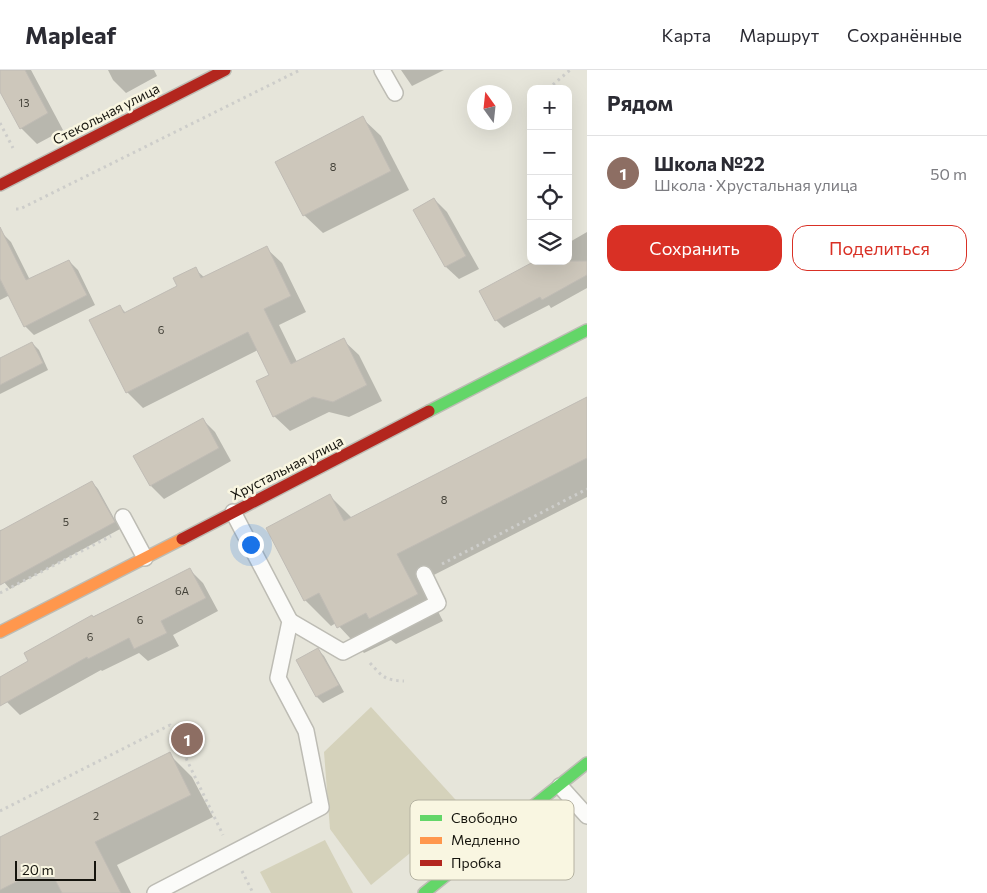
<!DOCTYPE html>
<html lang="ru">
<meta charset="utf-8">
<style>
:root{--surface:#fff;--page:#f7f7f7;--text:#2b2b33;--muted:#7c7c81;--line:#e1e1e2;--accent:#d93025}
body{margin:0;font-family:Commissioner,sans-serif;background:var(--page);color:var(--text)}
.controls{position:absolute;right:15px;top:15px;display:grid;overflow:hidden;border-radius:10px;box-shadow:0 5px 20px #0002}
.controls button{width:45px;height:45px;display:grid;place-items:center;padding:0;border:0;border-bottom:1px solid var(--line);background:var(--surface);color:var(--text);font:25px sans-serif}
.compass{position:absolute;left:467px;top:15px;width:45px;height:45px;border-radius:50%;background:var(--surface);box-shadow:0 5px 20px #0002;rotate:345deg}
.scale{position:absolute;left:15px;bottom:12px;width:81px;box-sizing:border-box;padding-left:5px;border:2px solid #15140d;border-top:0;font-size:14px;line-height:18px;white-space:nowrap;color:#15140d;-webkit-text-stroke:4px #f9f6e1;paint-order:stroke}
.you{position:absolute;left:250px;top:474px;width:18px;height:18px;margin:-12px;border:4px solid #fff;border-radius:50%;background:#1a73e8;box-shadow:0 0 0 8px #1a73e833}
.badge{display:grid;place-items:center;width:32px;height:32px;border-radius:50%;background:var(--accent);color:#fff;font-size:16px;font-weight:700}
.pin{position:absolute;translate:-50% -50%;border:2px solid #fff;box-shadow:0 1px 5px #0006}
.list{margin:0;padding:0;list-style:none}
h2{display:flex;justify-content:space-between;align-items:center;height:65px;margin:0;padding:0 20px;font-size:21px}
h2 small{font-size:16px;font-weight:400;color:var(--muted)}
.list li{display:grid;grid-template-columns:32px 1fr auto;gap:15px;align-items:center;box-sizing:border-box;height:75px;padding:0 20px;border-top:1px solid var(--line)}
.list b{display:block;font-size:19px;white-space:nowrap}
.list p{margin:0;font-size:16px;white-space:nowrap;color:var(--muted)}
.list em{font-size:16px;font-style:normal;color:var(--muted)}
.actions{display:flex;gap:10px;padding:15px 20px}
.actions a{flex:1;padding:11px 0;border:1px solid var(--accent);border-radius:15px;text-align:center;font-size:18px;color:var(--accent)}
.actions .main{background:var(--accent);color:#fff}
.icon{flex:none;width:28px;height:28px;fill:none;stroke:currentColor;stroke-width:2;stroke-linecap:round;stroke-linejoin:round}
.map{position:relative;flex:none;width:587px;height:823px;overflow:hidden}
header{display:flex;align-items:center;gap:30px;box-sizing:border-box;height:70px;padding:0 25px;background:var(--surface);border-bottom:1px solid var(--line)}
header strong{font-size:24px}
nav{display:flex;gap:28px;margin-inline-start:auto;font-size:18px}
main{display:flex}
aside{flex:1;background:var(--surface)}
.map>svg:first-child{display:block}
.green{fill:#d5d2bb}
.shadow{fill:#0003}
.building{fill:#cdc7bb;stroke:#c0bcb5}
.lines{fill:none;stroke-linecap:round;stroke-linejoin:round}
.lane-casing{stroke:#bdbcb4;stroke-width:18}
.fast-casing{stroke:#bdbcb4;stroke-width:14}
.slow-casing{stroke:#bdbcb4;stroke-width:14}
.jam-casing{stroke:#bdbcb4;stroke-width:14}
.path{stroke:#cdcdca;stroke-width:3;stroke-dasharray:2.5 4;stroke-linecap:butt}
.lane{stroke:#fbfbf9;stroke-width:15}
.fast{stroke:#63d668;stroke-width:11}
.slow{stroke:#ff974d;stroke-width:11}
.jam{stroke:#b3261e;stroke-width:11}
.labels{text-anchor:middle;stroke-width:5;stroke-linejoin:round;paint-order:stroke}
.number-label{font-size:11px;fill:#434138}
.street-label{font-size:14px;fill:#15140d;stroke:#f9f6e1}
.key{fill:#f9f6e1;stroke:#b5b2a1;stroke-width:1}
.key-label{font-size:14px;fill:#15140d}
</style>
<header>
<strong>Mapleaf</strong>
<nav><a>Карта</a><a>Маршрут</a><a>Сохранённые</a></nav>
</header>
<main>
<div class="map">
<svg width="587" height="823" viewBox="0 0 587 823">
<rect width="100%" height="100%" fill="#e6e5da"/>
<!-- green -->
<g class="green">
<path d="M371,637L464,739L371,815L330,759L324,682Z"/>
<path d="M325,770L353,823H271L260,802Z"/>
</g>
<!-- shadow -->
<g class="shadow">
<path d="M0,0H31L63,60L37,74L21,58L0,18Z"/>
<path d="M108,0H154L157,6L126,23L113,10Z"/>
<path d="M401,0H444L412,16Z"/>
<path d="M362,48L381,66L409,120L323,163L304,145Z"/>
<path d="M434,129L447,142L479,199L459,209L446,197L414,140Z"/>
<path d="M587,162V218L551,238L549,235L504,258L496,250L568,191V173Z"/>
<path d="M2,163L11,172L30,210L69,191L78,200L95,235L34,265L25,256L10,225L0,230V165Z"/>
<path d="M266,178L282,193L306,242L279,255L297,292L343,270L359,285L382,331L349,347L329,342L290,361L274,346L271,305L258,280L143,338L127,322L91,250L119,236L126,243L179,216L195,199L205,208Z"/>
<path d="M32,273L39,280L48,300L0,324V290Z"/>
<path d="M587,328V427L422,511L443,551L396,574L391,570L364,583L336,553L331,556L305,530L330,426L352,448Z"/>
<path d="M202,349L215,362L231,391L164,429L151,416Z"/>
<path d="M92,412L98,419L120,459L10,519L4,512L0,514V460L8,459Z"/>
<path d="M190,500L203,513L218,541L173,565L179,576L148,591L139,583L102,601L101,600L20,645L7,632L0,620V608L30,592L72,557Z"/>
<path d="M318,580L324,586L344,622L323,633L317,627Z"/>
<path d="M169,684L192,707L213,747L117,795L131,823H0V768Z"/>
</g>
<!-- building -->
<g class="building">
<path d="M0,0H25L48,43L20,59L0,22Z"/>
<path d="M363,46L391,101L303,146L275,92Z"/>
<path d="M434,128L466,186L445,197L413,140Z"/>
<path d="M0,157L26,210L69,190L87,225L24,257L0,209Z"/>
<path d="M267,176L291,226L264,239L291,294L344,268L367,315L333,332L313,327L273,347L256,311L269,305L248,262L126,323L89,250L120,235L124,243L177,216L173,208L196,197L201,208Z"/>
<path d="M535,191H587V205L542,230L540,227L495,251L479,221Z"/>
<path d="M32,272L43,293L0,315V288Z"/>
<path d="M587,327V388L397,484L418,524L369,549L366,543L337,558L319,523L304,531L266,458L330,424L344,451Z"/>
<path d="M203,348L219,378L150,416L133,386Z"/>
<path d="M92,411L115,452L0,515V461Z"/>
<path d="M190,498L206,528L161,551L167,563L134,579L129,568L88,589L87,587L0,636V607L28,591L24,583L92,545L93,547Z"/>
<path d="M318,578L339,615L316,627L296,590Z"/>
<path d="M170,682L191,725L95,772L121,823H62L48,796L0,820V767Z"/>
</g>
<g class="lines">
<!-- lane casing -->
<g class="lane-casing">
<g id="lane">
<path d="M382,0L395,23"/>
<path d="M123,447L145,488"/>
<path d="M290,551L343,582L438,533L424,504"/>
<path d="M560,716L587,746"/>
<path d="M155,823L321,737L306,661L278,608L290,551L233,442"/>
</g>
</g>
<!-- fast casing -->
<g class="fast-casing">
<g id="fast">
<path d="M429,341L587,260"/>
<path d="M424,823L587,693"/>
</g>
</g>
<!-- slow casing -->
<g class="slow-casing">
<path id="slow" d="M0,562L182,469"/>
</g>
<!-- jam casing -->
<g class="jam-casing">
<g id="jam">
<path d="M0,115L225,0"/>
<path d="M182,469L429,341"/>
</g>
</g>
<!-- path -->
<g class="path">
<path d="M548,19L570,0"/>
<path d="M0,53L13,78"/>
<path d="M16,139H20L300,0"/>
<path d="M442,494L587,419"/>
<path d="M0,523L111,466"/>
<path d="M370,593C383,607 384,610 404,611"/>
<path d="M0,741L170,655L223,765"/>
<path d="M242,801L253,823"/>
</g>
<!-- lane -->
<use href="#lane" class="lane"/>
<!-- fast -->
<use href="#fast" class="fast"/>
<!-- slow -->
<use href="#slow" class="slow"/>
<!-- jam -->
<use href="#jam" class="jam"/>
</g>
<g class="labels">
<!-- number labels -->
<g class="number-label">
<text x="24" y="37">13</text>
<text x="333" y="101">8</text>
<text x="161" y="264">6</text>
<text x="444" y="434">8</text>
<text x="66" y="456">5</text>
<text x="182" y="525">6А</text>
<text x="140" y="554">6</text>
<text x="90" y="571">6</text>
<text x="96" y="750">2</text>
</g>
<!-- street labels -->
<g class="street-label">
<text transform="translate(106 44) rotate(-27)" y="5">Стекольная улица</text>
<text transform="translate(287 398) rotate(-27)" y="5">Хрустальная улица</text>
</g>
</g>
<!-- legend -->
<rect x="410" y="730" width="164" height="80" rx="8" class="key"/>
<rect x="420" y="745" width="22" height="6" fill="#63d668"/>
<rect x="420" y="767" width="22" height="7" fill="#ff974d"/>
<rect x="420" y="790" width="22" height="6" fill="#b3261e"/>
<g class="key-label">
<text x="451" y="753">Свободно</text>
<text x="451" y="775">Медленно</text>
<text x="451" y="798">Пробка</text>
</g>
</svg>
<div class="controls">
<button>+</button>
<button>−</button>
<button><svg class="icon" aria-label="locate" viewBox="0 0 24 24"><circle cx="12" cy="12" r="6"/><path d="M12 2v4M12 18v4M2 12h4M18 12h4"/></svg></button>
<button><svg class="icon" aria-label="layers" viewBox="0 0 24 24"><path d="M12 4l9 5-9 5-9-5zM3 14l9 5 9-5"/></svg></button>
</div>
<svg class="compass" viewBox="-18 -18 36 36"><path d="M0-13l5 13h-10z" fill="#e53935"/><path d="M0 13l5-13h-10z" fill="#7c7c81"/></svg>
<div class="scale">20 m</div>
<div class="you"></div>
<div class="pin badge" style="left:187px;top:669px;background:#8d6e63">1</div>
</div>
<aside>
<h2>Рядом<small></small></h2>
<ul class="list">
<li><span class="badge" style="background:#8d6e63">1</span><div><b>Школа №22</b><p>Школа · Хрустальная улица</p></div><em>50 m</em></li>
</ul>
<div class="actions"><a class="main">Сохранить</a><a>Поделиться</a></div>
</aside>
</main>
